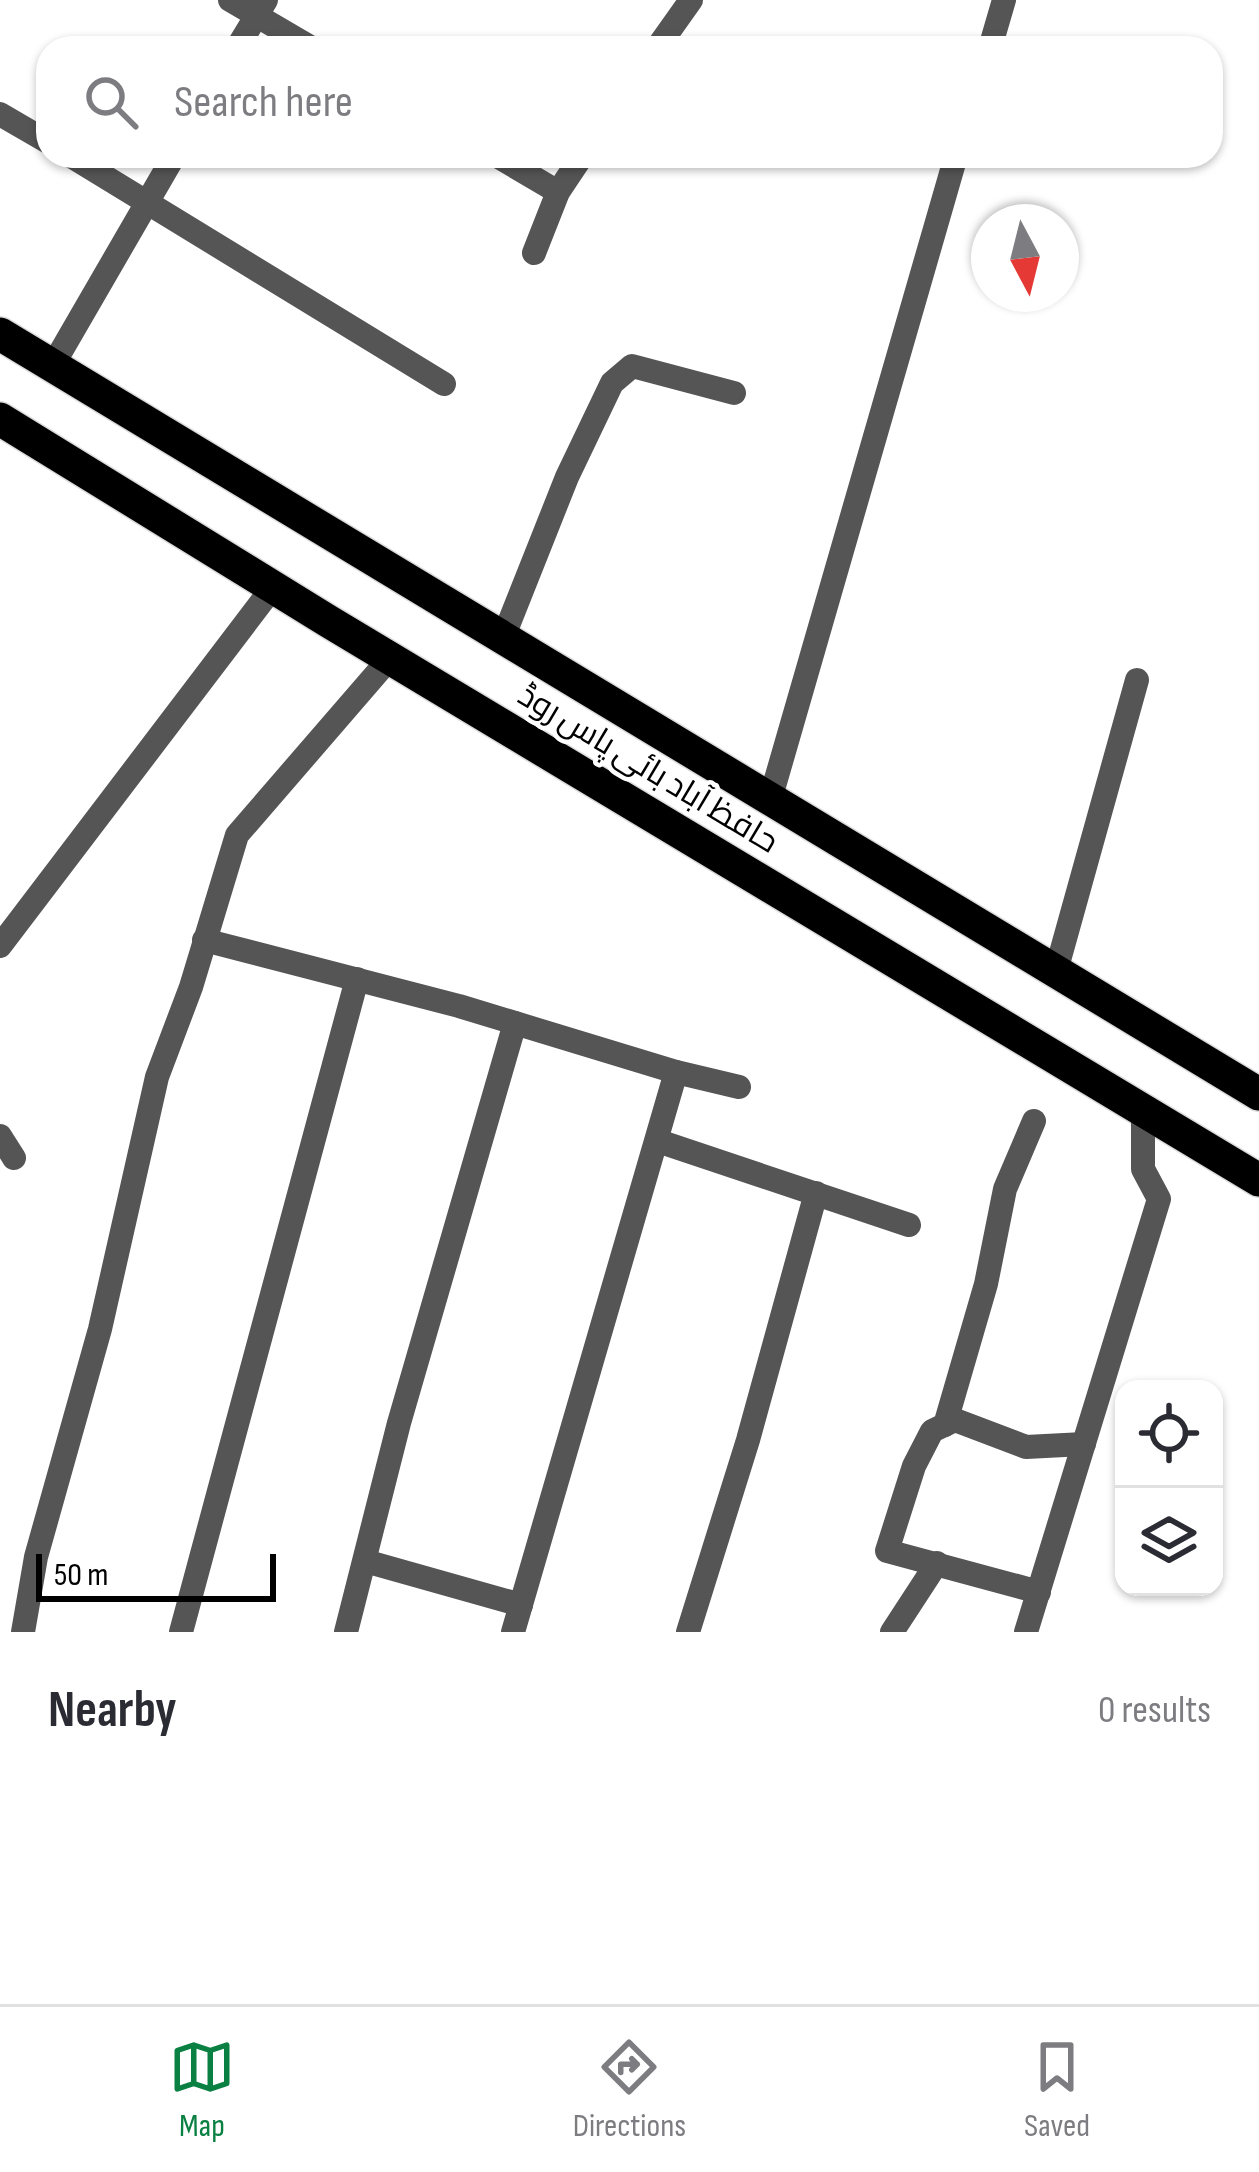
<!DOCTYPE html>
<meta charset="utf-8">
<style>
:root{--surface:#fff;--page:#f2f2f3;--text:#2b2b33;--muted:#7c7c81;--line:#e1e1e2;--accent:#0b8043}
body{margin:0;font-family:"Sofia Sans Condensed",Cairo,sans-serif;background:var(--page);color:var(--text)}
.controls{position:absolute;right:36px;bottom:36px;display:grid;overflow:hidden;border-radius:24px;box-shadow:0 3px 9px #0004}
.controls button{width:108px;height:108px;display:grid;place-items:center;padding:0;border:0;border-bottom:3px solid var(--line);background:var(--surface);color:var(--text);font:60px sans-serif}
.compass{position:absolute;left:971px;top:204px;width:108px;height:108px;border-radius:50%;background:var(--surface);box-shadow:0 3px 9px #0004;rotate:173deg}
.scale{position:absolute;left:36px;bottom:30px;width:240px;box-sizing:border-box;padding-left:12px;border:6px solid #000;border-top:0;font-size:33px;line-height:42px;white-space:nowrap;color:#000;-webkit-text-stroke:9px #fff;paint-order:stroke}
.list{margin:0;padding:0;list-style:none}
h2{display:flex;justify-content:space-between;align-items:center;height:156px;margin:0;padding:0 48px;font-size:51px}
h2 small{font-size:39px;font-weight:400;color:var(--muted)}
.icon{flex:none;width:66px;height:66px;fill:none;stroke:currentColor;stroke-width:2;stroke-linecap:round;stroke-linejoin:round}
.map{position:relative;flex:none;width:1259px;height:1632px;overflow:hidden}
.search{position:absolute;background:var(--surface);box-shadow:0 3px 9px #0004;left:36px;right:36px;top:36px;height:132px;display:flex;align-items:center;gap:30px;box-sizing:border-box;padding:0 42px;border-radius:36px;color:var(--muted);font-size:45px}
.sheet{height:372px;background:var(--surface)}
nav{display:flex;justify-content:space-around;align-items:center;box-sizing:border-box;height:168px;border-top:3px solid var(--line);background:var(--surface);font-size:33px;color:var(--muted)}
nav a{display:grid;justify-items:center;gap:6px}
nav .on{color:var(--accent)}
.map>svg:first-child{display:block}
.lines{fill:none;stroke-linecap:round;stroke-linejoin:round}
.trunk-casing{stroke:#dbdbdb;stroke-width:36}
.minor{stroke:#555;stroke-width:24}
.trunk{stroke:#000;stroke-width:33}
.labels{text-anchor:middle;stroke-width:9;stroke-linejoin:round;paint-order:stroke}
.street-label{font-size:33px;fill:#000;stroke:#fff}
</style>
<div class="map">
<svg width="1259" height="1632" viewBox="0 0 1259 1632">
<rect width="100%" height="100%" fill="#fff"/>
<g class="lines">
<!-- trunk casing -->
<g class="trunk-casing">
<g id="trunk">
<path d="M0,334L1259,1094"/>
<path d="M0,419L328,621L1259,1180"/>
</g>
</g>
<!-- minor -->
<g class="minor">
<path d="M230,0L312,48"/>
<path d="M237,48L266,0"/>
<path d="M657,48L691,0"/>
<path d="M990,48L1004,0"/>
<path d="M0,114L48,142"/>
<path d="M71,156L444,384"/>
<path d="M497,156L558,192"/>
<path d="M534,253L558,192L582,156"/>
<path d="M53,365L174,156"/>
<path d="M503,638L567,477L612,383L632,366L734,393"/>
<path d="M770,800L956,156"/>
<path d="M204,940L459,1006L676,1072L739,1087"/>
<path d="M0,946L273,587"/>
<path d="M1056,971L1137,680"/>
<path d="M0,1136L14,1158"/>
<path d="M658,1141L909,1225"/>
<path d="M945,1425L986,1284L1005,1189L1034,1121"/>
<path d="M365,1561L521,1605"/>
<path d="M1039,1592L887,1551L914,1466L932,1431L955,1420L1026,1447L1084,1444"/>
<path d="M23,1632L36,1557L100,1329L157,1077L191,987L237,835L390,658"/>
<path d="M181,1632L357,979"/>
<path d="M346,1632L399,1423L515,1023"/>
<path d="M513,1632L676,1072"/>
<path d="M688,1632L748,1440L816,1193"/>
<path d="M892,1632L937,1563"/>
<path d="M1026,1632L1159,1199L1143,1169V1110"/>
</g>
<!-- trunk -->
<use href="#trunk" class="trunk"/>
</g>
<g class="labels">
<!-- street labels -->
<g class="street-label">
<text transform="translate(649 767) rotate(31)" y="12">حافظ آباد بائی پاس روڈ</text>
</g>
</g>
</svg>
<div class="controls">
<button><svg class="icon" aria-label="locate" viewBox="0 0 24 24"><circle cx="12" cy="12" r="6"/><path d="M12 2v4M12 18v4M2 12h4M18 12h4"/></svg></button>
<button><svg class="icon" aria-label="layers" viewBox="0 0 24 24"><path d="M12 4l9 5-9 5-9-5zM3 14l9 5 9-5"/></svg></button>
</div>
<svg class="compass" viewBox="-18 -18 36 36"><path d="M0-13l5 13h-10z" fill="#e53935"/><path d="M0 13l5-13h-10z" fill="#7c7c81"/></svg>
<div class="scale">50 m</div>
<div class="search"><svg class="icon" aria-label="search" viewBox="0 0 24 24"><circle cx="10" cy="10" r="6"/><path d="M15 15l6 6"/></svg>Search here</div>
</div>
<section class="sheet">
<h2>Nearby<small>0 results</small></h2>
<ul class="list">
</ul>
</section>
<nav>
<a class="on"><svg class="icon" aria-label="map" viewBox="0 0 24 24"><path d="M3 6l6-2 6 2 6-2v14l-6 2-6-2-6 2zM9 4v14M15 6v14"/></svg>Map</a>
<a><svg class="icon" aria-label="directions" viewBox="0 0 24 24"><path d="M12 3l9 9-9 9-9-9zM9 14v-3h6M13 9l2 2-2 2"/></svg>Directions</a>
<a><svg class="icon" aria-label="saved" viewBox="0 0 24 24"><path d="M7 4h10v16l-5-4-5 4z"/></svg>Saved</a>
</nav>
